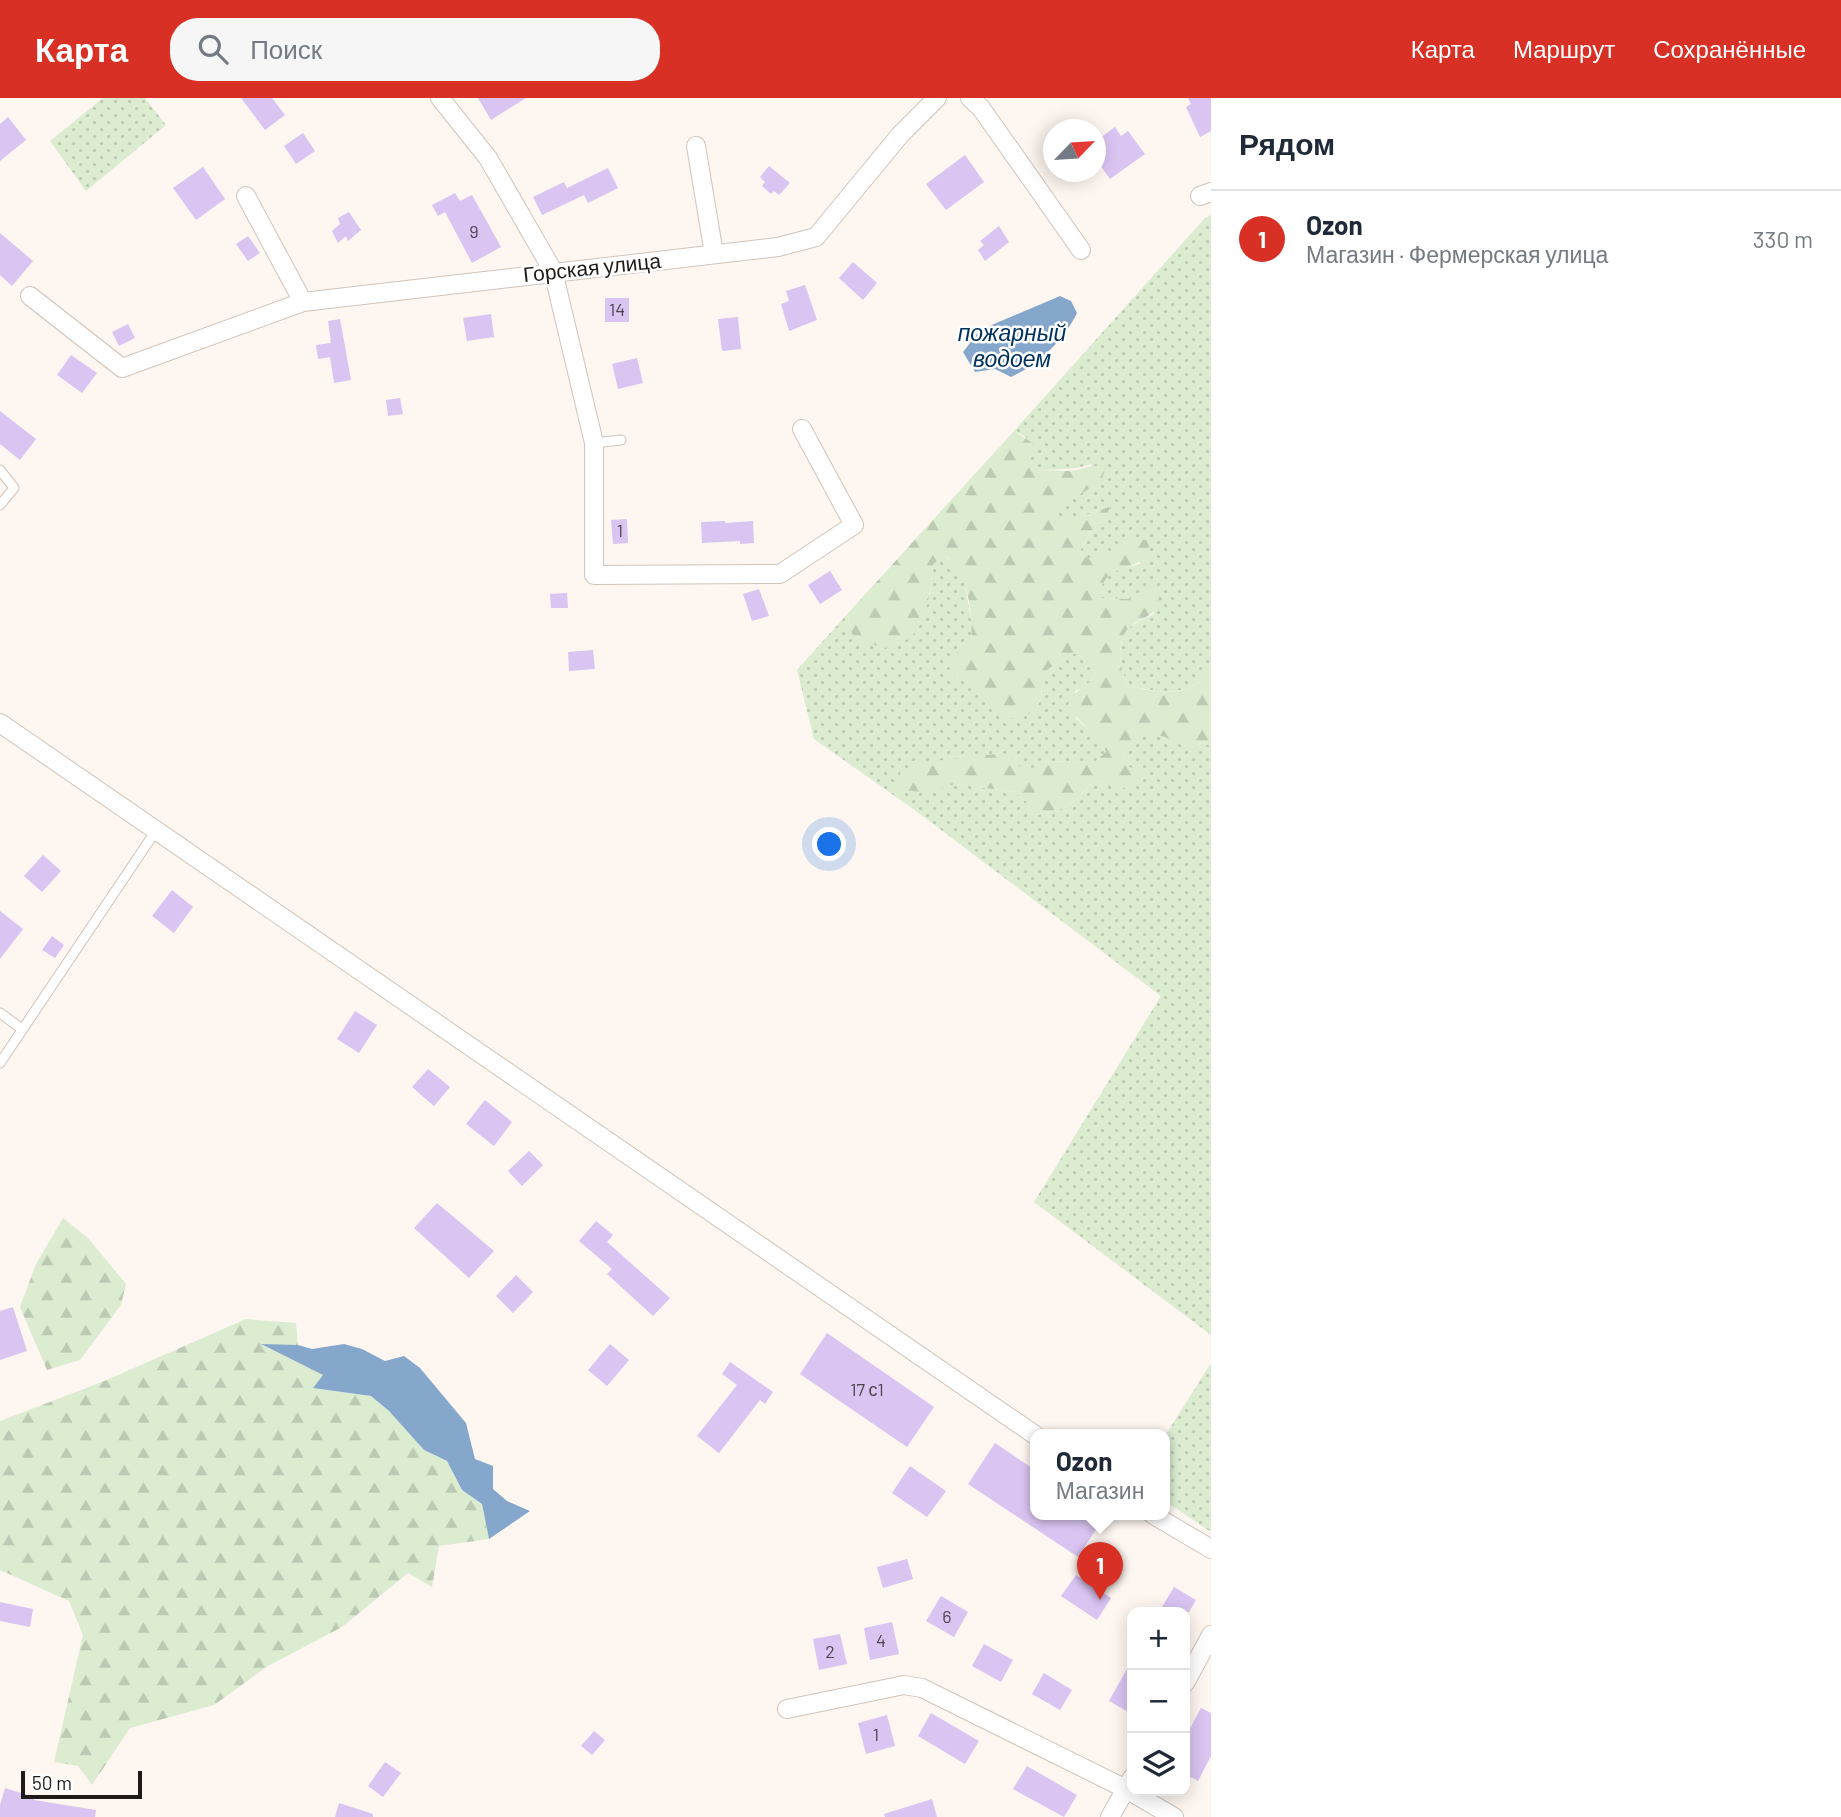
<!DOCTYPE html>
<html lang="ru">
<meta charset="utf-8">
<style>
:root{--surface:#fff;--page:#f6f6f7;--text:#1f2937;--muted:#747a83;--line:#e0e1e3;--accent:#d93025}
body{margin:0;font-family:Barlow,sans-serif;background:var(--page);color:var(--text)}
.controls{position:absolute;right:21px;bottom:21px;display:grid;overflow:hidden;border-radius:14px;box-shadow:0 4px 18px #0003}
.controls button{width:63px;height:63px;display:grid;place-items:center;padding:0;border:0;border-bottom:2px solid var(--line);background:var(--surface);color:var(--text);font:35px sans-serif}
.compass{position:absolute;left:1043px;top:21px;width:63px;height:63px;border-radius:50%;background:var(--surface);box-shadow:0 4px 18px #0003;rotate:65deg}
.scale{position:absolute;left:21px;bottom:18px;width:121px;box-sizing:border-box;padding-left:7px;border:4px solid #1f1a17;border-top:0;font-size:19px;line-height:24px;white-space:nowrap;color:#1f1a17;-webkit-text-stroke:5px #fff;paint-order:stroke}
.you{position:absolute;left:830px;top:747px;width:24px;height:24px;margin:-18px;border:5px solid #fff;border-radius:50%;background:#1a73e8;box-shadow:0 0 0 10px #1a73e833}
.badge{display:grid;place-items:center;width:46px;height:46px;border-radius:50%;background:var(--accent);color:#fff;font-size:23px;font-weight:700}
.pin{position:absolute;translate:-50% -58px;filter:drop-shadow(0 2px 4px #0008)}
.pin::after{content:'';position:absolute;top:37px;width:24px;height:21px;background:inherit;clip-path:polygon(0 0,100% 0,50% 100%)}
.popup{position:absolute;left:1030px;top:1331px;width:140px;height:91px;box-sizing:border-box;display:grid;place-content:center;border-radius:14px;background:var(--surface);filter:drop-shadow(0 2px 5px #0005);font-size:23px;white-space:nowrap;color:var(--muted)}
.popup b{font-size:26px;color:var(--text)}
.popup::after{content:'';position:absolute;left:50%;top:100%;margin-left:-14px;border:14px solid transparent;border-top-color:var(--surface)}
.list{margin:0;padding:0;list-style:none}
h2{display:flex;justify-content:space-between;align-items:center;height:91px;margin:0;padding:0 28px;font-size:30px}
h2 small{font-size:23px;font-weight:400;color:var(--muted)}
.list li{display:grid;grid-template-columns:46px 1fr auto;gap:21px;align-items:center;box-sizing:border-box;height:98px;padding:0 28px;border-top:2px solid var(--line)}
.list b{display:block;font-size:26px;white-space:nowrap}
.list p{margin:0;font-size:23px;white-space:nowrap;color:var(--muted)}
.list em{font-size:23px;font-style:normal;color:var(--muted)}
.icon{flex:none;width:38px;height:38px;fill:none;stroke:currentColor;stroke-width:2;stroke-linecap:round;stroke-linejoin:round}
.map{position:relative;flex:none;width:1211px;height:1719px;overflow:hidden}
header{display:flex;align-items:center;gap:42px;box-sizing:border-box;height:98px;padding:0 35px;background:var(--accent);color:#fff}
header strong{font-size:33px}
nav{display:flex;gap:38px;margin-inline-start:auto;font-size:24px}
.search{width:490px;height:63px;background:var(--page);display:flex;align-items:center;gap:18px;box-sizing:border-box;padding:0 24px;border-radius:28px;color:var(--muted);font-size:26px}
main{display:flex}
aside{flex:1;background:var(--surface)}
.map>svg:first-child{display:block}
.grass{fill:url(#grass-dots)}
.forest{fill:url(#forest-firs)}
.water{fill:#86a7cc}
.building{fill:#dac4f2}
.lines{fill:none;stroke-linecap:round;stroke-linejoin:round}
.service-casing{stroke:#d1c4ba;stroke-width:11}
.minor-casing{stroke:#d1c4ba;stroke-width:20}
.service{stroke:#fff;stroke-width:9}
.minor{stroke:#fff;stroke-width:18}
.labels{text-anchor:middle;stroke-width:5;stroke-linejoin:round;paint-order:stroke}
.number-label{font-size:18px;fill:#4e444e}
.street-label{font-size:21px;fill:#1f1a17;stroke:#fff}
.water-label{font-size:23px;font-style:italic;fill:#003260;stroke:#fff}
</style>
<header>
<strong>Карта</strong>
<div class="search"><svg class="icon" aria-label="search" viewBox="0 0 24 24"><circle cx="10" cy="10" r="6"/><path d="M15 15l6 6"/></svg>Поиск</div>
<nav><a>Карта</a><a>Маршрут</a><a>Сохранённые</a></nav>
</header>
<main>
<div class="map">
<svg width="1211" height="1719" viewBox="0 0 1211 1719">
<defs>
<pattern id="grass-dots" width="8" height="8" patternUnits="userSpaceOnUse" patternTransform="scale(1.75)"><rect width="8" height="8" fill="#dbecd1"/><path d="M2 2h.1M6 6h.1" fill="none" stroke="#bccab3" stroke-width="1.8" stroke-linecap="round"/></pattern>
<pattern id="forest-firs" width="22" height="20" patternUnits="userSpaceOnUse" patternTransform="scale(1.75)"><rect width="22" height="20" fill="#dbecd1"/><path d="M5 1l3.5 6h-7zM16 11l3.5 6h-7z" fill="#bccab3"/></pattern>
</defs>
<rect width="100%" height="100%" fill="#fef6f0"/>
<!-- grass -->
<g class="grass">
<path d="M103,0H145L166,27L86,93L50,43Z"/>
<path d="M1211,117V570C1192,601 1158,595 1128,587C1120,572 1115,543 1130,529C1136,524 1147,520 1154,516L1156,490L1128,501L1098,500C1104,472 1115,473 1140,466L1133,441L1093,462L1080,456C1084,436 1102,428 1110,408L1084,418L1054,419L1063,406L1100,384L1091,366C1070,374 1052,369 1030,374L1026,339L1014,333L1205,120Z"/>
<path d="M945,458L957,467L964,482L972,527L971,544L951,576L989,598L1034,614L1041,602L1042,585L1048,571L1074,555L1087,562L1096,574L1089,587L1075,593L1076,620L1099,641L1106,655L1093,665L1049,663L1022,675L1016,663L928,695L955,686L1014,694L1027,704L1034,717C1066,713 1074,706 1095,682L1123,690L1128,668L1123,656C1145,625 1161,635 1189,651L1203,645L1211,648V1237L1034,1104L1161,898L916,713L814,641L797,572L849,514L848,529L930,497L933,466Z"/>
<path d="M1211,1265V1434L1165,1403V1338Z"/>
</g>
<!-- forest -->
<g class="forest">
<path d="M1014,333L1034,346L1029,360L1031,374C1048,370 1063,375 1077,372C1089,369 1092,366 1105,370L1101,384L1063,406L1055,418H1084L1111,408C1101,430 1084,434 1080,456L1093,462L1133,441L1147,442L1151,456C1127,477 1106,463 1098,500L1128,501L1156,490L1162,502C1149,524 1142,517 1129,530C1115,543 1120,572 1128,587C1158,596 1192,601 1211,570V648L1203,645L1189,651C1161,636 1145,625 1123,656L1128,668L1141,675L1137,688L1123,690L1095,682C1073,706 1066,713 1034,717L1027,704L1014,694L955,686L928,695L897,691L899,676L927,664L1004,655L1016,663L1023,674L1049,663L1093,665L1106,654C1097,635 1079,626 1068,607C1076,589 1086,591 1096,575L1087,562L1074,555L1048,571L1042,585L1041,601L1034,614L1019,620L1006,621L992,614L989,598L951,576L947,562L971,544C973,516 969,477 946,458L933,466C931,487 928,525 911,539C904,544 893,547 886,550L856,542L848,529L849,514Z"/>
<path d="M63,1120L88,1140L126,1186L121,1207L80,1262L47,1272L20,1209L36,1166Z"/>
<path d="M246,1221L296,1225L298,1247H263L323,1277L313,1290L371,1298L389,1313L424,1352L447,1363L462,1392L482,1406L489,1441L439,1448L432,1489L408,1475L342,1529L268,1568L214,1607L130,1630L92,1687L78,1668L54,1664L83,1537L69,1503L0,1472V1323L102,1284Z"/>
</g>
<!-- water -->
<g class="water">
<path d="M1060,198L1071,203L1077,215C1063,243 1039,266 1011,279L995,271L975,274L963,254L980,232Z"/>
<path d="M261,1246L298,1247L312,1251L344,1246L362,1251L385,1263L404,1258L420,1270L466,1325L475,1361L493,1368V1391L507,1403L530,1413L489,1441L482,1406L462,1392L447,1363L424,1352L389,1313L371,1298L313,1290L323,1277Z"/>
</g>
<!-- building -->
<g class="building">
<path d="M241,0H272L285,17L265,32Z"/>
<path d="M478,0H526L491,22Z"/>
<path d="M1188,0H1211V33L1200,39L1186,9L1191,6Z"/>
<path d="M8,19L26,42L0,63V26Z"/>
<path d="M1115,29L1121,38L1128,33L1145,56L1110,81L1096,61V57L1100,53L1096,43Z"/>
<path d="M303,35L315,53L296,66L284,48Z"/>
<path d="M965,57L984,84L946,112L926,86Z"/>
<path d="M769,68L790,85L779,97L774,93L771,96L762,88L765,84L760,79Z"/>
<path d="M203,69L225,101L196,122L173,90Z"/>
<path d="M608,70L618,90L588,105L584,97L542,117L533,99L564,84L567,90Z"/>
<path d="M455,95L460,103L472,97L501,149L472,165L445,114L438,118L432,107Z"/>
<path d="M349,114L361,132L348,143L346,138L338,145L332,133L340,126L338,120Z"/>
<path d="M999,128L1009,144L985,163L978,152L984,147L980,143Z"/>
<path d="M0,135L33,163L12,188L0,177Z"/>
<path d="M248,138L260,155L248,163L236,146Z"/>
<path d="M853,164L877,185L863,202L839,180Z"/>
<path d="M805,187L817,222L789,233L781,206L789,203L786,193Z"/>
<rect x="605" y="200" width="24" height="24"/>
<path d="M491,216L494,239L467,243L463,220Z"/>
<path d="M738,219L741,251L722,253L718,221Z"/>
<path d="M340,221L351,282L334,285L330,259L318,261L316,247L331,245L328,223Z"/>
<path d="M128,226L135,240L119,248L112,234Z"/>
<path d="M71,257L97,275L82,295L57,277Z"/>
<path d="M637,260L643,285L618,291L612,266Z"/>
<path d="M400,300L403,316L388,318L386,302Z"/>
<path d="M0,313L36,341L20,362L0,346Z"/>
<path d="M627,421L628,445L613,446L611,422Z"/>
<path d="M725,423V425L753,423L754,445L740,446V443L702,445L701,424Z"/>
<path d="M830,473L842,492L820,506L808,487Z"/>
<path d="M759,491L769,518L752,523L743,496Z"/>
<path d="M567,495L568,510H551L550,496Z"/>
<path d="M593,552L595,571L569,573L568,554Z"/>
<path d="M43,757L61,773L42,794L24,778Z"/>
<path d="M172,792L193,809L174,835L152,818Z"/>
<path d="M0,813L23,831L0,861Z"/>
<path d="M52,838L64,847L55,860L42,852Z"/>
<path d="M355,913L377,927L359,955L337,941Z"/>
<path d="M428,971L450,989L434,1008L412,989Z"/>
<path d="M485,1002L512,1024L494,1048L466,1026Z"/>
<path d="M529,1053L543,1067L522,1088L508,1073Z"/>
<path d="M437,1105L494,1153L469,1180L414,1130Z"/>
<path d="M596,1123L613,1137L607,1144L670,1200L653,1218L607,1176L612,1171L579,1143Z"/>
<path d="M516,1177L533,1194L513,1215L496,1198Z"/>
<path d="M13,1209L27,1253L0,1262V1213Z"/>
<path d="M827,1235L934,1309L907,1349L800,1276Z"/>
<path d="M610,1246L629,1262L607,1288L588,1272Z"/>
<path d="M730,1264L773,1294L765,1306L760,1302L719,1355L697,1338L737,1287L722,1276Z"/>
<path d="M995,1345L1035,1372V1416H1106L1078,1459L968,1386Z"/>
<path d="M910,1368L946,1393L927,1419L892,1395Z"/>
<path d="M907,1461L913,1481L883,1490L877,1469Z"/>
<path d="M1076,1477L1111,1500L1097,1522L1061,1498Z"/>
<path d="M1174,1489L1196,1502L1189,1514H1159Z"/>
<path d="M941,1498L968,1514L954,1539L926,1523Z"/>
<path d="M0,1504L33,1511L30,1529L0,1523Z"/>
<path d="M892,1524L899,1556L870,1562L864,1530Z"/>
<path d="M840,1536L847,1566L819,1572L813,1541Z"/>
<path d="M984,1546L1013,1562L1001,1584L972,1568Z"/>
<path d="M1132,1562V1616L1109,1603Z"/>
<path d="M1044,1575L1072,1592L1060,1612L1032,1596Z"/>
<path d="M1201,1610L1211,1615V1658L1198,1683L1185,1676V1640Z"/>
<path d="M931,1615L979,1643L965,1666L918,1638Z"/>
<path d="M887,1617L895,1648L866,1656L858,1625Z"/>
<path d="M594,1633L605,1642L592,1657L581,1648Z"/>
<path d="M385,1664L401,1675L383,1699L368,1688Z"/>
<path d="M1027,1668L1077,1697L1064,1719L1013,1691Z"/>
<path d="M5,1690L34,1699V1702L96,1712L95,1719H0V1707Z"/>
<path d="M932,1701L937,1719H885L884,1716Z"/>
<path d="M339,1705L373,1716V1719H335Z"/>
</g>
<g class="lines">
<!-- service casing -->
<g class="service-casing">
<g id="service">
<path d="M594,345L621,342"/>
<path d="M0,372L14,390L0,407"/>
<path d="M0,915L22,931"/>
<path d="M0,965L157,731"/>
</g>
</g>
<!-- minor casing -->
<g class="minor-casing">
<g id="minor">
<path d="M440,0L488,60L553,173L594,345V477L780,476L854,427L802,331"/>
<path d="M970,0L981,10L1081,152"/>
<path d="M696,48L714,156"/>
<path d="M246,98L303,204L778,149L816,139L900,37L937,0"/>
<path d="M1200,98L1211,94"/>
<path d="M30,198L122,270L303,204"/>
<path d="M0,625L1035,1337"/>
<path d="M1152,1416L1211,1451"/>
<path d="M1185,1585L1211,1537"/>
<path d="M787,1611L904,1587L922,1590L1126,1691L1174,1719"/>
<path d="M1110,1719L1132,1680"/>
</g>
</g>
<!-- service -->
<use href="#service" class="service"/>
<!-- minor -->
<use href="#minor" class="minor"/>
</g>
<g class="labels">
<!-- number labels -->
<g class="number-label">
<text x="474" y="140">9</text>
<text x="617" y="218">14</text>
<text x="620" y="439">1</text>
<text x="867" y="1298">17 с1</text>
<text x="947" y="1525">6</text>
<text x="881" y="1549">4</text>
<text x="830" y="1560">2</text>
<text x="876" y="1643">1</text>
</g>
<!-- street labels -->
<g class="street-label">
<text transform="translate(592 170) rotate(-6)" y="7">Горская улица</text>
</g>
<!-- water labels -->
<g class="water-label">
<text x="1012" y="243">пожарный<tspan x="1012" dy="26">водоем</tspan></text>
</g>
</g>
</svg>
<div class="controls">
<button>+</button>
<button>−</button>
<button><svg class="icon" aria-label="layers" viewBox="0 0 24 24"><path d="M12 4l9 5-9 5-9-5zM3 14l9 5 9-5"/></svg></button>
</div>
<svg class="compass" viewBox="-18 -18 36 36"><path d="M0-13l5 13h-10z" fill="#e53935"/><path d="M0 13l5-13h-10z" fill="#747a83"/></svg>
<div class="scale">50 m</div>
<div class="you"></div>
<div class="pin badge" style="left:1100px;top:1502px">1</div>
<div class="popup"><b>Ozon</b>Магазин</div>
</div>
<aside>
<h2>Рядом<small></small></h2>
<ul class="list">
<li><span class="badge">1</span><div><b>Ozon</b><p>Магазин · Фермерская улица</p></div><em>330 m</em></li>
</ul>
</aside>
</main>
